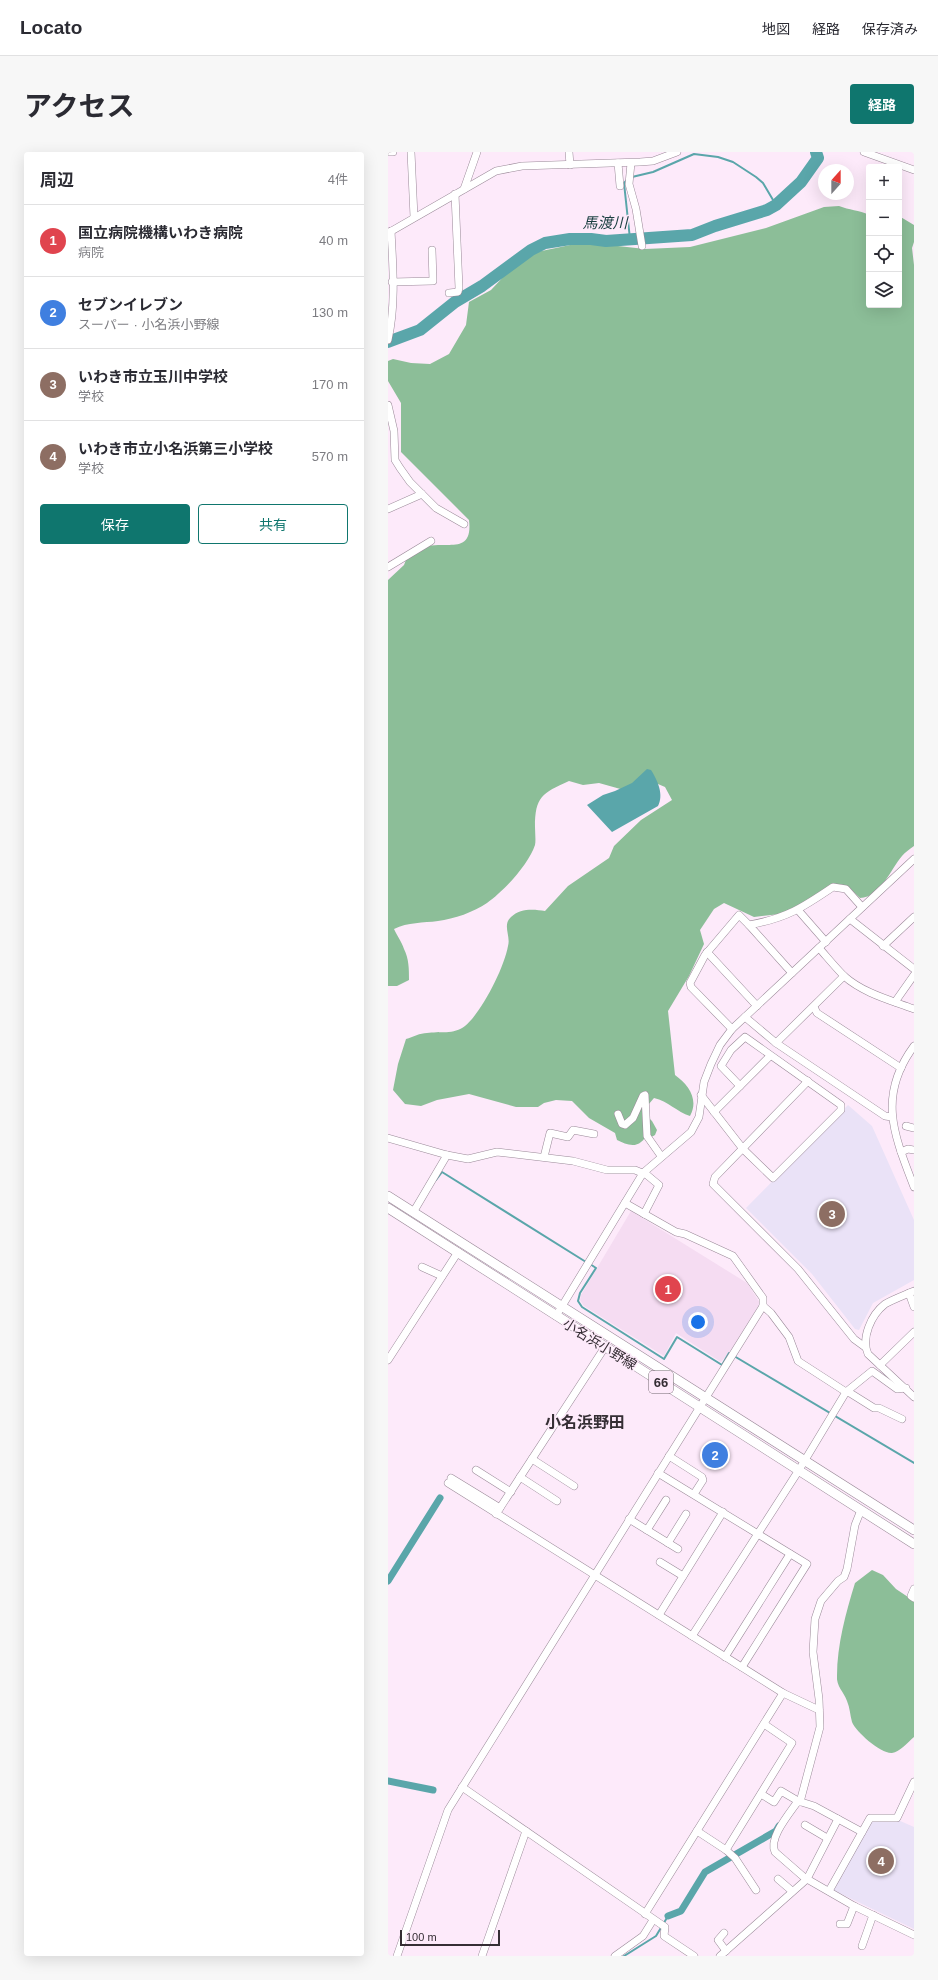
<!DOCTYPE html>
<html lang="ja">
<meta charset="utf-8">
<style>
:root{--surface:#fff;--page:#f7f7f7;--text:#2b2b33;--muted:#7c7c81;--line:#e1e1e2;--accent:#0f766e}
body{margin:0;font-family:Helvetica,"Noto Sans JP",sans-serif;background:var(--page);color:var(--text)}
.controls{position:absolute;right:12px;top:12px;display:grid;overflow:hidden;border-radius:4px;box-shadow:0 4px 16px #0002}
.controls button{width:36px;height:36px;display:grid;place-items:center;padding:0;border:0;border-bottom:1px solid var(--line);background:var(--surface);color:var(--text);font:20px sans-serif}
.compass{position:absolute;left:430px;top:12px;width:36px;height:36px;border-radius:50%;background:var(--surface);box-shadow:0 4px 16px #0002;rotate:21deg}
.scale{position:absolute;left:12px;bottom:10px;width:100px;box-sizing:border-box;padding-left:4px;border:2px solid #352e34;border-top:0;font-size:11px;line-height:14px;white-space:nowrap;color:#352e34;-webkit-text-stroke:3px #fdeafa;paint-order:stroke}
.you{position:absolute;left:310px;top:1170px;width:14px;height:14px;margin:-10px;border:3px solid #fff;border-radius:50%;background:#1a73e8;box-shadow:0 0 0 6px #1a73e833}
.badge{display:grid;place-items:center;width:26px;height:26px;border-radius:50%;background:var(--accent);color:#fff;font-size:13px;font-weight:700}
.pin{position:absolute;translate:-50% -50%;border:2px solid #fff;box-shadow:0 1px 4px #0006}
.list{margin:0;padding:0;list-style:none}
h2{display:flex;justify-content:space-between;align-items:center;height:52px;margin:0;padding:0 16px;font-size:17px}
h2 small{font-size:13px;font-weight:400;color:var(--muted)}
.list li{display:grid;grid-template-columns:26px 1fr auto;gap:12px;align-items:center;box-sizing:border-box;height:72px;padding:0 16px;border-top:1px solid var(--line)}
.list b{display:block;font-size:15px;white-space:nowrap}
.list p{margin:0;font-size:13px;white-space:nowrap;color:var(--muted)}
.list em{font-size:13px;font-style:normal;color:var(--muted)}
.actions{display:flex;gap:8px;padding:12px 16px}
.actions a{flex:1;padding:9px 0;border:1px solid var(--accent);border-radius:4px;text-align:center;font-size:14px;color:var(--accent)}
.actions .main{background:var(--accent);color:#fff}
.icon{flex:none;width:22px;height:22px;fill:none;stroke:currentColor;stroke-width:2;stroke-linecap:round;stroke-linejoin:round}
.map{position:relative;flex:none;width:526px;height:1804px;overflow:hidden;border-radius:4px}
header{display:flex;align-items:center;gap:24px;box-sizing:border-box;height:56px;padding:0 20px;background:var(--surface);border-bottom:1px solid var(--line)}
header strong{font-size:19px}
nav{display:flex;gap:22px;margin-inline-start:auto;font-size:14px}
.intro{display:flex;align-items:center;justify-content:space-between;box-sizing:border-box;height:96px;padding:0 24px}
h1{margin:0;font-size:28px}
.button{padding:10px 18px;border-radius:4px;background:var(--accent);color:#fff;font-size:14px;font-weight:700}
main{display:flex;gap:24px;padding:0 24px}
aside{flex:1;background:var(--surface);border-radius:4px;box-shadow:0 4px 16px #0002}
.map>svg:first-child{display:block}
.built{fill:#f5dcf2}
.education{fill:#eae2f7}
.forest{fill:#8cbe98}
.water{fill:#5aa6aa}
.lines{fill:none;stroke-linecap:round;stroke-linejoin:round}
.stream{stroke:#5aa6aa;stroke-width:2}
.canal{stroke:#5aa6aa;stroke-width:7}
.river{stroke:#5aa6aa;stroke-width:12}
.minor-casing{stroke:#9a8998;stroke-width:8}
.major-casing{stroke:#9a8998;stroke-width:10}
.minor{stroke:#fff;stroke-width:7}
.major{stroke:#fff;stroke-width:9}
.labels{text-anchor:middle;stroke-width:3;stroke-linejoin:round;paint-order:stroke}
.shield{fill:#fdeafa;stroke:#71666f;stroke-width:1}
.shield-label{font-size:13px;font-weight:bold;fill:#352e34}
.street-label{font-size:14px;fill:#352e34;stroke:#fdeafa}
.water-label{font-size:15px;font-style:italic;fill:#1a3f41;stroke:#fdeafa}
.quarter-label{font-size:16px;font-weight:bold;fill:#352e34;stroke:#fdeafa}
</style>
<header>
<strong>Locato</strong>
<nav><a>地図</a><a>経路</a><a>保存済み</a></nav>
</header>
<div class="intro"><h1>アクセス</h1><a class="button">経路</a></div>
<main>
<aside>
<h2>周辺<small>4件</small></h2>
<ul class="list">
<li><span class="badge" style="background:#e0444e">1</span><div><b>国立病院機構いわき病院</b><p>病院</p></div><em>40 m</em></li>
<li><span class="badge" style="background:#3f7fe0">2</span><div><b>セブンイレブン</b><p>スーパー · 小名浜小野線</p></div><em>130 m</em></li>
<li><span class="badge" style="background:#8d6e63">3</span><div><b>いわき市立玉川中学校</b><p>学校</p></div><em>170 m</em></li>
<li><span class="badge" style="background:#8d6e63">4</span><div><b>いわき市立小名浜第三小学校</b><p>学校</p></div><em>570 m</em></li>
</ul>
<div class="actions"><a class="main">保存</a><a>共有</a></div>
</aside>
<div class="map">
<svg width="526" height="1804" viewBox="0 0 526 1804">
<rect width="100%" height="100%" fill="#fdeafa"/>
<!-- built -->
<path class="built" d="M243,1059L359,1131L372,1151L344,1198L333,1210L288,1181L276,1204L196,1154L192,1148L193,1143Z"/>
<!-- education -->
<g class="education">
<path d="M460,953L484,974L526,1068V1128L485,1151L471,1178L467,1177L424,1122L358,1056Z"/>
<path d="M485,1668H510L526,1675V1777L445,1738Z"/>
</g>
<!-- forest -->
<g class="forest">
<path d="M451,54C461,58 471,58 481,63V153H511V64L526,73V90L524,96L526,113V694C522,697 517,700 514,704C502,718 493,745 472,746L459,734L451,732L439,737L401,761L366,765L336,751L326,757L312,778L316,792L301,824L280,859L287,923C301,933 311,948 302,964C289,960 280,949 266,946L260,953L258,963L264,969L269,978L267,983C264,985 262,985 258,986C254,988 257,987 253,990C246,996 237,992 229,988L227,981L201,966L184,949L168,948L156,951L150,955H128L81,942L49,948L33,954L17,952L5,938L10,912L18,887C25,885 32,881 39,881C51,879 66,883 77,874C94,860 116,816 120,794C123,784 114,773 123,765C132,756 146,757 157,759L180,734L221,706L226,694L253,668L284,648L277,635L263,629L236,638L211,631L195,633L181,629C154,641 147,645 147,675C147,681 148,688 147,693C141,712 115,740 99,751C86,760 66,767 50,769C35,771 20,770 6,777C9,784 14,790 16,797C21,807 21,817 21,828L9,834H0V428L16,413L21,400C27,398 33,395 40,394C61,390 85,402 81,368L13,300V251L0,229V209L5,207L23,211L42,212L61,202L78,173L81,150L103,138L119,121L144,101L187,92L230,94L257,97L302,95L378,76L436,55Z"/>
<path d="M484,1418L495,1423L508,1437L526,1449V1585C520,1590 512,1600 504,1601C493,1602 468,1580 464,1570C462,1563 462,1556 459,1549C456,1540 448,1534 449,1524C449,1493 458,1460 467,1431Z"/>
</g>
<!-- water -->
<path class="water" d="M259,617L263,618C270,629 276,643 270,654L224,680L199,653L215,643L227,639L244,631Z"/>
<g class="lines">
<!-- stream -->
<g class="stream">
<path d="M244,25L265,20L306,2L330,5L345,10L368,25L375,31L388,53"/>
<path d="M239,28L236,31L242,87"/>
<path d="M48,1028L54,1020L198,1110"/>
<path d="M202,1112L208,1116L192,1141L190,1149L194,1155L276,1207L289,1185L334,1213L341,1201L526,1311"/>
<path d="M236,1804L268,1784L280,1764"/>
</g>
<!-- canal -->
<g class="canal">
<path d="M0,1429L52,1346"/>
<path d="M0,1629L45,1638"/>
<path d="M280,1764L293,1759L317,1720L388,1679L391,1674"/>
</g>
<!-- river -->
<path class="river" d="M0,190L32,178L67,150L94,134L143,98L157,91L182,87H203L218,89L304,83L327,74L379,58L388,53L413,30L430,6L428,0"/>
<!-- minor casing -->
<g class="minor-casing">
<g id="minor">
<path d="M0,0H5"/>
<path d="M23,0L26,65"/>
<path d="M181,0L182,13"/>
<path d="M476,0L526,18"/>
<path d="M230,11L232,34"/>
<path d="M243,11L241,32L248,57L254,94"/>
<path d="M76,37L89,0"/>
<path d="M0,81L108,19L134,14L252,10L265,9L289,0"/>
<path d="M4,130L45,129L44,98"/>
<path d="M61,141L70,140L71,136L67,42"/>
<path d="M0,188C8,153 5,115 3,79"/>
<path d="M0,253L6,279L7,308L12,316L22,330L48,356L76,372"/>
<path d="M0,357L34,342"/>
<path d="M0,415L43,389"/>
<path d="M410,758L438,790"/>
<path d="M462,767L526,817"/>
<path d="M495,794L526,765"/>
<path d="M431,796C439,805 447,815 456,824C475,841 502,848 526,857"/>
<path d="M319,800L369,854"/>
<path d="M404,821L361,773C399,766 414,756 445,735L458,737L474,755"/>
<path d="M507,850L526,823"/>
<path d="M426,855L429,861L513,916"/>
<path d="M357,865L388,891L497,964L504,965"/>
<path d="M344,877L303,835L302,831L317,803L351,763L361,773"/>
<path d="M388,891L456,824"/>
<path d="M526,894C489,944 506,983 526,1035"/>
<path d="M420,929L327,1025L325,1032L410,1117L466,1187L477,1195"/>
<path d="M313,943L355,997L385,1026L453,958V953L357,885L343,898L333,914L352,934"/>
<path d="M326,960L382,904"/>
<path d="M230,962L234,972L237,973L245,966L255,944L257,943L259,984L273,1004"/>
<path d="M518,974L526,976"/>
<path d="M0,986L59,1003L80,1007L109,1000L185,1009L219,1018H247L259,1023L271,1033L256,1062"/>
<path d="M513,1000L520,997L526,998"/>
<path d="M156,1005L162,981L180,985L185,978L206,982"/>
<path d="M26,1059L59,1003"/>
<path d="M34,1115L54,1124"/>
<path d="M526,1139C517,1143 506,1147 497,1152C483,1163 473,1186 480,1202L526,1245"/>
<path d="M521,1141L526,1155"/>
<path d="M168,1164L255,1021L303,980L311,965L316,930L323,912L332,893L344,877L526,707"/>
<path d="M0,1208L70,1100"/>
<path d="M492,1213L526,1180"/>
<path d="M458,1240L484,1219L509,1237L518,1236"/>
<path d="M458,1240L462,1241L486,1256H491L514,1267"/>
<path d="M281,1304L314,1325L315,1328L306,1342"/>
<path d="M144,1307L186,1334"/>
<path d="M88,1318L123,1340"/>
<path d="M270,1321L419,1412L354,1515"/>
<path d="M132,1325L169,1349"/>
<path d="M63,1326L112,1356"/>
<path d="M60,1331L395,1541L431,1558"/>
<path d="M108,1362L217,1195"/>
<path d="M241,1367L290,1397"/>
<path d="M259,1378L278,1348"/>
<path d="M280,1391L298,1362"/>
<path d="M272,1410L295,1424"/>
<path d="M526,1437L523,1444L526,1446"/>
<path d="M271,1463L335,1360"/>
<path d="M304,1484L411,1318L458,1240L410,1209L401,1185L383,1161L375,1154"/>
<path d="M337,1505L402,1402"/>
<path d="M74,1635L277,1775L276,1784L306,1804"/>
<path d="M373,1642L386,1650L393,1639L410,1649L426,1654L474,1680"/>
<path d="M410,1649C402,1661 380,1686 387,1700L418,1727"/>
<path d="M412,1650L432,1575L431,1547L425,1500L427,1467L433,1449L450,1429L456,1425L459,1417L467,1373L473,1358"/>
<path d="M417,1673L439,1686"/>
<path d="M309,1679L338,1698L404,1591L376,1572"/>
<path d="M338,1698L347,1706L368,1738"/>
<path d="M390,1727L404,1739"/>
<path d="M419,1727L466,1754L526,1783"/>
<path d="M441,1739L482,1666H509L526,1630"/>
<path d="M257,1762L395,1541"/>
<path d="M452,1772H459L466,1754"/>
<path d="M336,1781L330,1788L338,1799"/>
<path d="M474,1794L485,1763"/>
<path d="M9,1804L60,1658L375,1154V1146L345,1104L297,1082L288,1080L237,1051"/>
<path d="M94,1804L138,1679"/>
<path d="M227,1804L255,1784L265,1768"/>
<path d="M332,1804L419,1727L450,1667"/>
</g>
</g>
<!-- major casing -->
<g class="major-casing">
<g id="major">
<path d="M0,1044L526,1378"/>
<path d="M0,1056L526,1392"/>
</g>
</g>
<!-- minor -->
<use href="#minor" class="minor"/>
<!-- major -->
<use href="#major" class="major"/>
</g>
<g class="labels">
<!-- shield labels -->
<rect class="shield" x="261" y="1219" width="24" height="22" rx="3"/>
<g class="shield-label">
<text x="273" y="1235">66</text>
</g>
<!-- street labels -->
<g class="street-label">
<text transform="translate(212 1192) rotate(32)" y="5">小名浜小野線</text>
</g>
<!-- water labels -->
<g class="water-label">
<text x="217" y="76">馬渡川</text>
</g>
<!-- quarter labels -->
<g class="quarter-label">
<text x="197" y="1276">小名浜野田</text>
</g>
</g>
</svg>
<div class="controls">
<button>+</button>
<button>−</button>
<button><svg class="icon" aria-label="locate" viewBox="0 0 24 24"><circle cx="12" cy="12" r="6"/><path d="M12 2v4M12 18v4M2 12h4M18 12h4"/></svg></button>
<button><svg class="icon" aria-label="layers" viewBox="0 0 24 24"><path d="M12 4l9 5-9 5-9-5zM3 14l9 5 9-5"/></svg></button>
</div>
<svg class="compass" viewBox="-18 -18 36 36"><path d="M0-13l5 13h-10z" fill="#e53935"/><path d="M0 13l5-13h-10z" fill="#7c7c81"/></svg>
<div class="scale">100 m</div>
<div class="you"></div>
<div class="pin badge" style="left:280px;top:1137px;background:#e0444e">1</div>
<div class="pin badge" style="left:327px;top:1303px;background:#3f7fe0">2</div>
<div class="pin badge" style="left:444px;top:1062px;background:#8d6e63">3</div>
<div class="pin badge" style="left:493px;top:1709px;background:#8d6e63">4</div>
</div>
</main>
